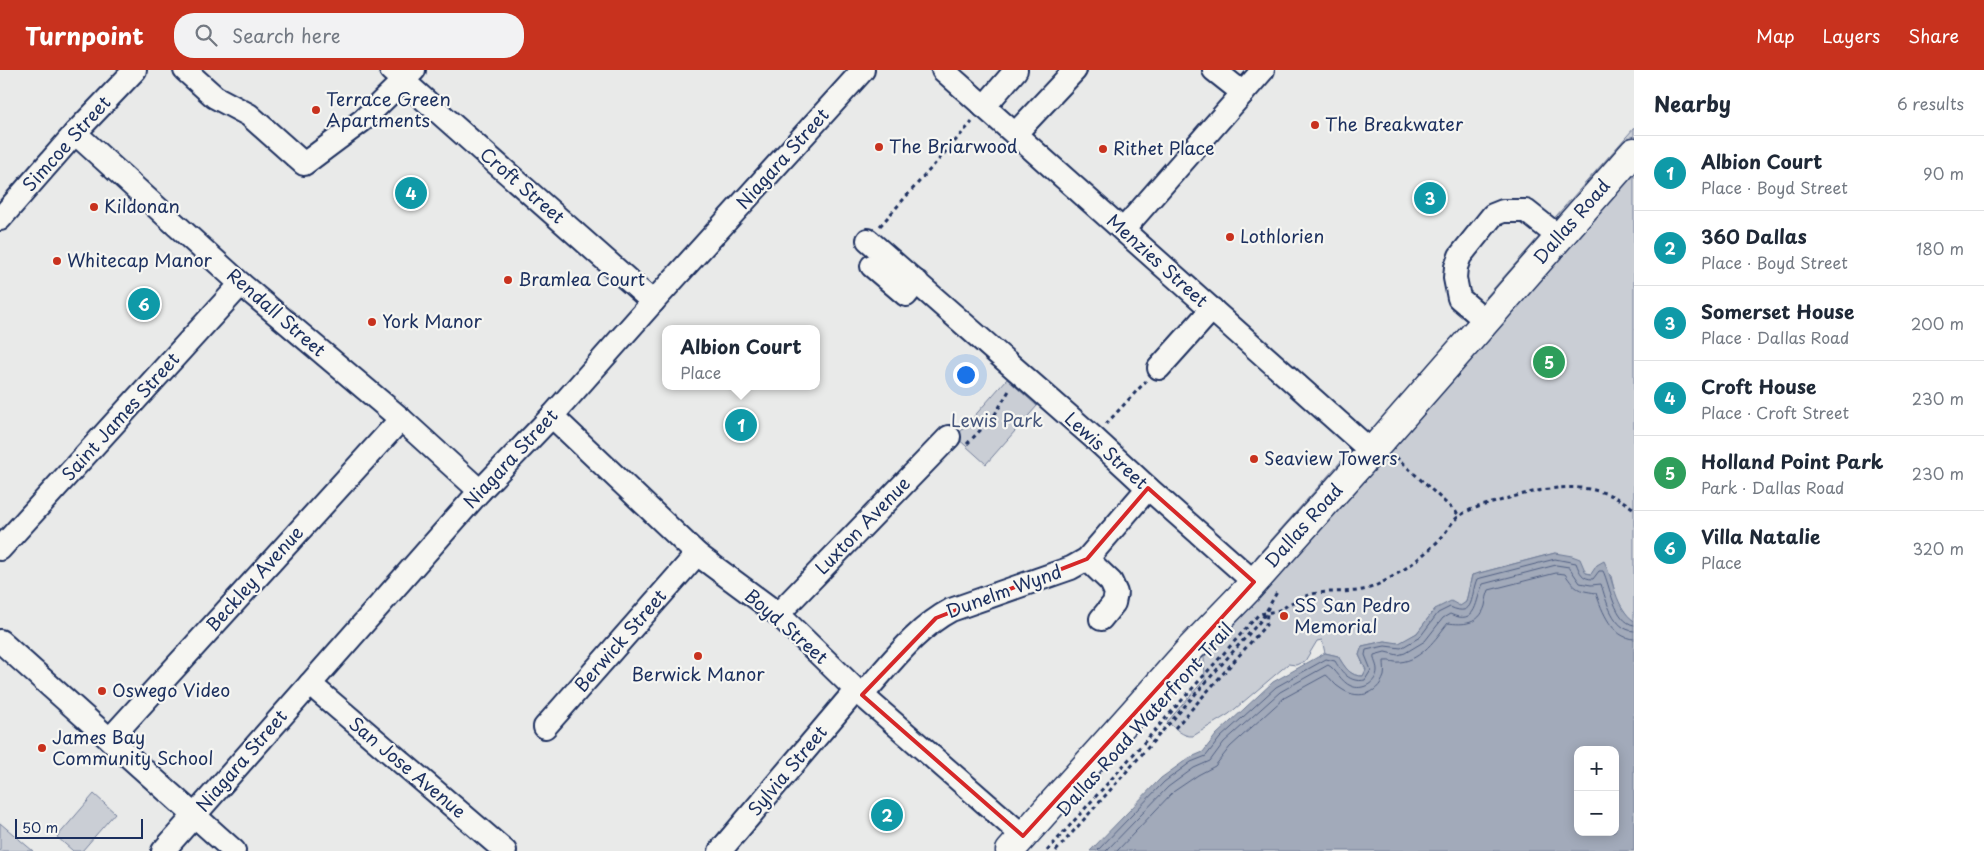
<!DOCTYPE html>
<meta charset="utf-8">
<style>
:root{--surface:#fff;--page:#f2f2f3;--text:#1f2937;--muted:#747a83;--line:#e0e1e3;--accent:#c8321e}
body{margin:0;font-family:"Playpen Sans",sans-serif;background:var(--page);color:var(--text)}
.controls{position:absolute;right:15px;bottom:15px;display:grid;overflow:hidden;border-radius:10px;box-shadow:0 2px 12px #0003}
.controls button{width:45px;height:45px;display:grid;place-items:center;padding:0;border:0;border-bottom:1px solid var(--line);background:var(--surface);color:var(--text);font:25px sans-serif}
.scale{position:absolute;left:15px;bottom:12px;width:128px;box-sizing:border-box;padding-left:5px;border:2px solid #1b2f5e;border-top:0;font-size:14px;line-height:18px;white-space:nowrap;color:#1b2f5e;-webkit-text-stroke:4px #f6f6f2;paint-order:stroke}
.you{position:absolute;left:965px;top:304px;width:18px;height:18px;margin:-12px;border:4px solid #fff;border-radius:50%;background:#1a73e8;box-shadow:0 0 0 8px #1a73e833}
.badge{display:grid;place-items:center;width:32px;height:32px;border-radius:50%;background:var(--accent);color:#fff;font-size:16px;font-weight:700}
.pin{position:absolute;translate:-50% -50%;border:2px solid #fff;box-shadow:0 1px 5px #0006}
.popup{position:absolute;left:662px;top:255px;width:158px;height:65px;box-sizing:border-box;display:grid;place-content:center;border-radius:10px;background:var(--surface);filter:drop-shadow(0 1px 4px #0005);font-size:16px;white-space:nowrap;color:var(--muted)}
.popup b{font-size:19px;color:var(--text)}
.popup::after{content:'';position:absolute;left:50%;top:100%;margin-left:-10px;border:10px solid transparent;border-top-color:var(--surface)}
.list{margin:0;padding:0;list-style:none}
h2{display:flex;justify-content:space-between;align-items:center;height:65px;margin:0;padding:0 20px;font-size:21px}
h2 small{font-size:16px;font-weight:400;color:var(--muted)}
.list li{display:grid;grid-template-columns:32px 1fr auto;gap:15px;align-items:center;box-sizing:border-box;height:75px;padding:0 20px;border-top:1px solid var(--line)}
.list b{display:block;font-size:19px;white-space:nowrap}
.list p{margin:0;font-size:16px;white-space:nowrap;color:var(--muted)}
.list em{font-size:16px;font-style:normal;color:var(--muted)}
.icon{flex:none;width:28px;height:28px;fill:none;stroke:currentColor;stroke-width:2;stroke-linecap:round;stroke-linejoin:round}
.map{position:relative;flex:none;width:1634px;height:781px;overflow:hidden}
header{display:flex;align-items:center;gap:30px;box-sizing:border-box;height:70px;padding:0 25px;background:var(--accent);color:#fff}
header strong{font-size:24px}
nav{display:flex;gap:28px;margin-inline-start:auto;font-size:18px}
.search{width:350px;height:45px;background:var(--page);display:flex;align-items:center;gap:12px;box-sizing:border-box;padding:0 18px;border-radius:20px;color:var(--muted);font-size:19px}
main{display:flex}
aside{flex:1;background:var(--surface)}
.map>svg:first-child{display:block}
.green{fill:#caced5;stroke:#727e9a}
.water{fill:#a2aaba;stroke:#6c7995;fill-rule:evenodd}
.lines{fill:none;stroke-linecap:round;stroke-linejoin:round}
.shore{stroke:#516083;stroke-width:1}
.minor-casing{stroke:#1b2f5e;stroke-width:26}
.major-casing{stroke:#1b2f5e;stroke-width:31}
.path{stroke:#1b2f5e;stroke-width:3;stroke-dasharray:4 4;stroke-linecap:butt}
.minor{stroke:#f6f6f2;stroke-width:22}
.major{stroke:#f6f6f2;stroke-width:28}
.marked{fill:none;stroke:#d62828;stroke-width:4;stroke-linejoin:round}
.poi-dot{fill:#c8321e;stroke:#f6f6f2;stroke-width:2}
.labels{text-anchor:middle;stroke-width:4.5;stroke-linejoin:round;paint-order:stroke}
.poi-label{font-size:18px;fill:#1b2f5e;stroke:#f6f6f2;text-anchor:start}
.street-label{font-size:18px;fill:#1b2f5e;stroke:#f6f6f2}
.park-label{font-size:18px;fill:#47577c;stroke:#f6f6f2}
</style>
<header>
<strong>Turnpoint</strong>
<div class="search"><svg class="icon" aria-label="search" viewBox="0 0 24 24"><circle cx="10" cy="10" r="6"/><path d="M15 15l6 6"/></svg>Search here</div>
<nav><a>Map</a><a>Layers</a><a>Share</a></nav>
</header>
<main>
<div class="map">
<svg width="1634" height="781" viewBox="0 0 1634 781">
<rect width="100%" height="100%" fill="#e9eae9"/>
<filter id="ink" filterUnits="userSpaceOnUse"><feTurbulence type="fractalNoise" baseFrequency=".02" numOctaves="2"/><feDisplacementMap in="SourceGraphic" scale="10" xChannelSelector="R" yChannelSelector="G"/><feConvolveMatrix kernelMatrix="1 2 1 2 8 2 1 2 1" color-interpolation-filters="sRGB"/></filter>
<g filter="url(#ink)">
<!-- green -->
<g class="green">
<path d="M1634,58V66L1556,154H1549Z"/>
<path d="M1634,101V551L1628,547L1616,528L1611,506L1597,495L1592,504L1586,503L1555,483L1472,505L1466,532L1460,537L1435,539L1417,563L1399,574L1385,571L1362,576L1359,585L1366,600L1363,606C1350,607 1344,596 1338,586L1325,583L1322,570L1317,571L1305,591L1296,595L1288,594L1229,644L1193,666C1182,667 1176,658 1167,652L1205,609L1204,587Z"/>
<path d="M1544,161L1545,167L1485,235L1480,234Z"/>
<path d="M1007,309L1037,336L986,394L956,367Z"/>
<path d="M1350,381H1354L1257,493L1256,487Z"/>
<path d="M94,724L115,743L82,781H73L57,767Z"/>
<path d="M0,753L33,781H0Z"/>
</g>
<!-- water -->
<path class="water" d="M1555,483L1572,486L1580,489L1586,503L1591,504L1597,495L1604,491C1614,511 1615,537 1634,551V781H1090L1161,708L1189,688L1203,682L1216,665L1273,612L1325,583L1338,586C1344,596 1350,607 1363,606L1366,600L1359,585L1362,576L1385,571L1399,573L1417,563L1435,539L1451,531L1460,536L1466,532L1472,505ZM1578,680H1615V762H1578Z"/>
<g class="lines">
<!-- shore -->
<g class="shore">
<path d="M1097,781L1164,712L1191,692L1206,686L1220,668L1276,617L1326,589L1335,591C1342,603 1350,613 1365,610L1371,600L1365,585L1366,580L1385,576L1401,578L1420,567L1438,543L1450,537C1476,549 1470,524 1477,509L1555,489L1576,493C1580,503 1582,509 1593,509L1599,501H1603C1610,515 1614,552 1634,555"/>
<path d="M1106,781L1168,717L1194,698L1210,691L1224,672L1280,622L1328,595C1336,599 1341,612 1351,616C1362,621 1377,613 1377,600C1377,594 1373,590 1374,585L1385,582L1398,585L1405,583L1425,571L1443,548L1450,544C1478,557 1475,529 1483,514L1556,495L1569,497L1580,513L1591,515L1601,514C1606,530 1613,560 1634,561"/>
<path d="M1117,781L1173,722L1198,705L1215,696L1230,677L1284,628L1326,605C1331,608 1334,615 1340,618C1356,630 1377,626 1384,606C1385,601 1384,595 1384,591C1390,590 1395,593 1400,592C1422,590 1436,568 1448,553C1463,555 1479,555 1485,536C1486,530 1487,525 1489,520L1556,503L1565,504C1576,520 1577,520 1596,523C1602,541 1612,568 1634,569"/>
</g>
<!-- minor casing -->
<g class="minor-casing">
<g id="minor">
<path d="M185,0L215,27L249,45L304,94L363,50L414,0"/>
<path d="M391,0L653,232"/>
<path d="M943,0L1371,381"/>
<path d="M1214,0L1243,23"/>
<path d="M984,37L1016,0"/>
<path d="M75,63L241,214L401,349L480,421"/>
<path d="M1015,64L1075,0"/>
<path d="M0,149L75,63L135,0"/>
<path d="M1123,160L1263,0"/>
<path d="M868,170L1094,368L1148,418L1254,512"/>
<path d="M872,196L906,225L917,212"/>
<path d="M1486,251L1459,228L1455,208L1456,197L1460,186L1493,145L1503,141H1526L1559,167"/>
<path d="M1159,298L1212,239"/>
<path d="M552,346L697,484L778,544L856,620L1023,766"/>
<path d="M0,479L241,214"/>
<path d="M1087,489L1111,512L1116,523L1114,533L1101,549"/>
<path d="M778,544L949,367"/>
<path d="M0,571L234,781"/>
<path d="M310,614L505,781"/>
<path d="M862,625C889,596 915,559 951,540L1071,498L1087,489L1148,418"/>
<path d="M545,657L697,484"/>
<path d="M110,669L401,349"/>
<path d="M163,781L480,421L552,346L653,232L863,0"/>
<path d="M720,781L856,620"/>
</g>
</g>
<!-- major casing -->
<g class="major-casing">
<path id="major" d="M1010,781L1191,578L1249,518L1380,372L1634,82"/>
</g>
<!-- path -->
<g class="path">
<path d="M880,156L972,52"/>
<path d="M1106,354L1146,311"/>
<path d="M967,374L994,346L1010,319"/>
<path d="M1396,387L1459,445"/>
<path d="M1175,658L1266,555L1267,544"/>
<path d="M1047,781L1258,545C1265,542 1269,543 1276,541C1282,540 1287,535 1293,532C1300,528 1309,524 1318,523C1339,520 1356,525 1377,515C1400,504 1424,486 1441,468C1447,461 1453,449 1461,445C1471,438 1485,435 1496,432C1544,417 1591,406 1634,439"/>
<path d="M1056,781L1262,549L1277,522"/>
</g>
<!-- minor -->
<use href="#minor" class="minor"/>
<!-- major -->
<use href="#major" class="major"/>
</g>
</g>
<!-- marked area -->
<path class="marked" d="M1148,418L1254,512L1023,766L862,625L936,548L1087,489Z"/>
<!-- markers -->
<g class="poi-dot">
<circle cx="316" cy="40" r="5"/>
<circle cx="1315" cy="55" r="5"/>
<circle cx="879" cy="77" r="5"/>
<circle cx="1103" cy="79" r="5"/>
<circle cx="94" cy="137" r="5"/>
<circle cx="1230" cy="167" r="5"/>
<circle cx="57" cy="191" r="5"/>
<circle cx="508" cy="210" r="5"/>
<circle cx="372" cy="252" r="5"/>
<circle cx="1254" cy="389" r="5"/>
<circle cx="1284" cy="546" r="5"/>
<circle cx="698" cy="586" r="5"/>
<circle cx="102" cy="621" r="5"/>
<circle cx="42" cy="678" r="5"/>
</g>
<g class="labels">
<!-- poi labels -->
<g class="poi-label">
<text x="326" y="36">Terrace Green<tspan x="326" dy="21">Apartments</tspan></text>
<text x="1325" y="61">The Breakwater</text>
<text x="889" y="83">The Briarwood</text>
<text x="1113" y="85">Rithet Place</text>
<text x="104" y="143">Kildonan</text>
<text x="1240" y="173">Lothlorien</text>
<text x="67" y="197">Whitecap Manor</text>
<text x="518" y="216">Bramlea Court</text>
<text x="382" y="258">York Manor</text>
<text x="1264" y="395">Seaview Towers</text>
<text x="1294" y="542">SS San Pedro<tspan x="1294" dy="21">Memorial</tspan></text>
<text x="698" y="611" text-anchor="middle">Berwick Manor</text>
<text x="112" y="627">Oswego Video</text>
<text x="52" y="674">James Bay<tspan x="52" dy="21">Community School</tspan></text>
</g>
<!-- street labels -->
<g class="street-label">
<text transform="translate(67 74) rotate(-48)" y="6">Simcoe Street</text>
<text transform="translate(783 89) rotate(-48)" y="6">Niagara Street</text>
<text transform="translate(522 116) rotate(41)" y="6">Croft Street</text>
<text transform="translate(1572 152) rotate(-49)" y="6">Dallas Road</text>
<text transform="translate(1157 191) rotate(42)" y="6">Menzies Street</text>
<text transform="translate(276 243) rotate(41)" y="6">Rendall Street</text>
<text transform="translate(121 347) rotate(-48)" y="6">Saint James Street</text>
<text transform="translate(1106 381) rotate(42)" y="6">Lewis Street</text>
<text transform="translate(511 389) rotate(-47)" y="6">Niagara Street</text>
<text transform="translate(863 456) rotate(-46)" y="6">Luxton Avenue</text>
<text transform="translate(1304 456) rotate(-48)" y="6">Dallas Road</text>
<text transform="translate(255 509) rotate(-48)" y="6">Beckley Avenue</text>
<text transform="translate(1004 522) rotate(-20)" y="6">Dunelm Wynd</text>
<text transform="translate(786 557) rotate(41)" y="6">Boyd Street</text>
<text transform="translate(621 571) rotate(-49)" y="6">Berwick Street</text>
<text transform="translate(1145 650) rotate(-48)" y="6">Dallas Road Waterfront Trail</text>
<text transform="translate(242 691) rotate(-49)" y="6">Niagara Street</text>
<text transform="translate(407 698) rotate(40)" y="6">San Jose Avenue</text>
<text transform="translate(788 701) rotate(-50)" y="6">Sylvia Street</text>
</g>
<!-- park labels -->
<g class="park-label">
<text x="997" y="357">Lewis Park</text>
</g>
</g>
</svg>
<div class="controls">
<button>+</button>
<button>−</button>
</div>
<div class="scale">50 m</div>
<div class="you"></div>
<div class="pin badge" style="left:741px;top:355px;background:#0f9aa8">1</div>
<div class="popup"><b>Albion Court</b>Place</div>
<div class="pin badge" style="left:887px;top:745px;background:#0f9aa8">2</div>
<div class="pin badge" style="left:1430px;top:128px;background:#0f9aa8">3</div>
<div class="pin badge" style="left:411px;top:123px;background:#0f9aa8">4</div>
<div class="pin badge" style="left:1549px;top:292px;background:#2e9e5b">5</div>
<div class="pin badge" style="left:144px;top:234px;background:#0f9aa8">6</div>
</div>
<aside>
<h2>Nearby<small>6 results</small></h2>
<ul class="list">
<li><span class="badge" style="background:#0f9aa8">1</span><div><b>Albion Court</b><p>Place · Boyd Street</p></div><em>90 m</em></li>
<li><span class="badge" style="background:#0f9aa8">2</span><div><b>360 Dallas</b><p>Place · Boyd Street</p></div><em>180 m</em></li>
<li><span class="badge" style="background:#0f9aa8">3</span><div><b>Somerset House</b><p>Place · Dallas Road</p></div><em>200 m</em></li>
<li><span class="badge" style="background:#0f9aa8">4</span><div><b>Croft House</b><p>Place · Croft Street</p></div><em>230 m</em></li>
<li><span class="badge" style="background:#2e9e5b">5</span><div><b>Holland Point Park</b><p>Park · Dallas Road</p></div><em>230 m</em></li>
<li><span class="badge" style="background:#0f9aa8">6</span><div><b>Villa Natalie</b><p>Place</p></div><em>320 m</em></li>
</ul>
</aside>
</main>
